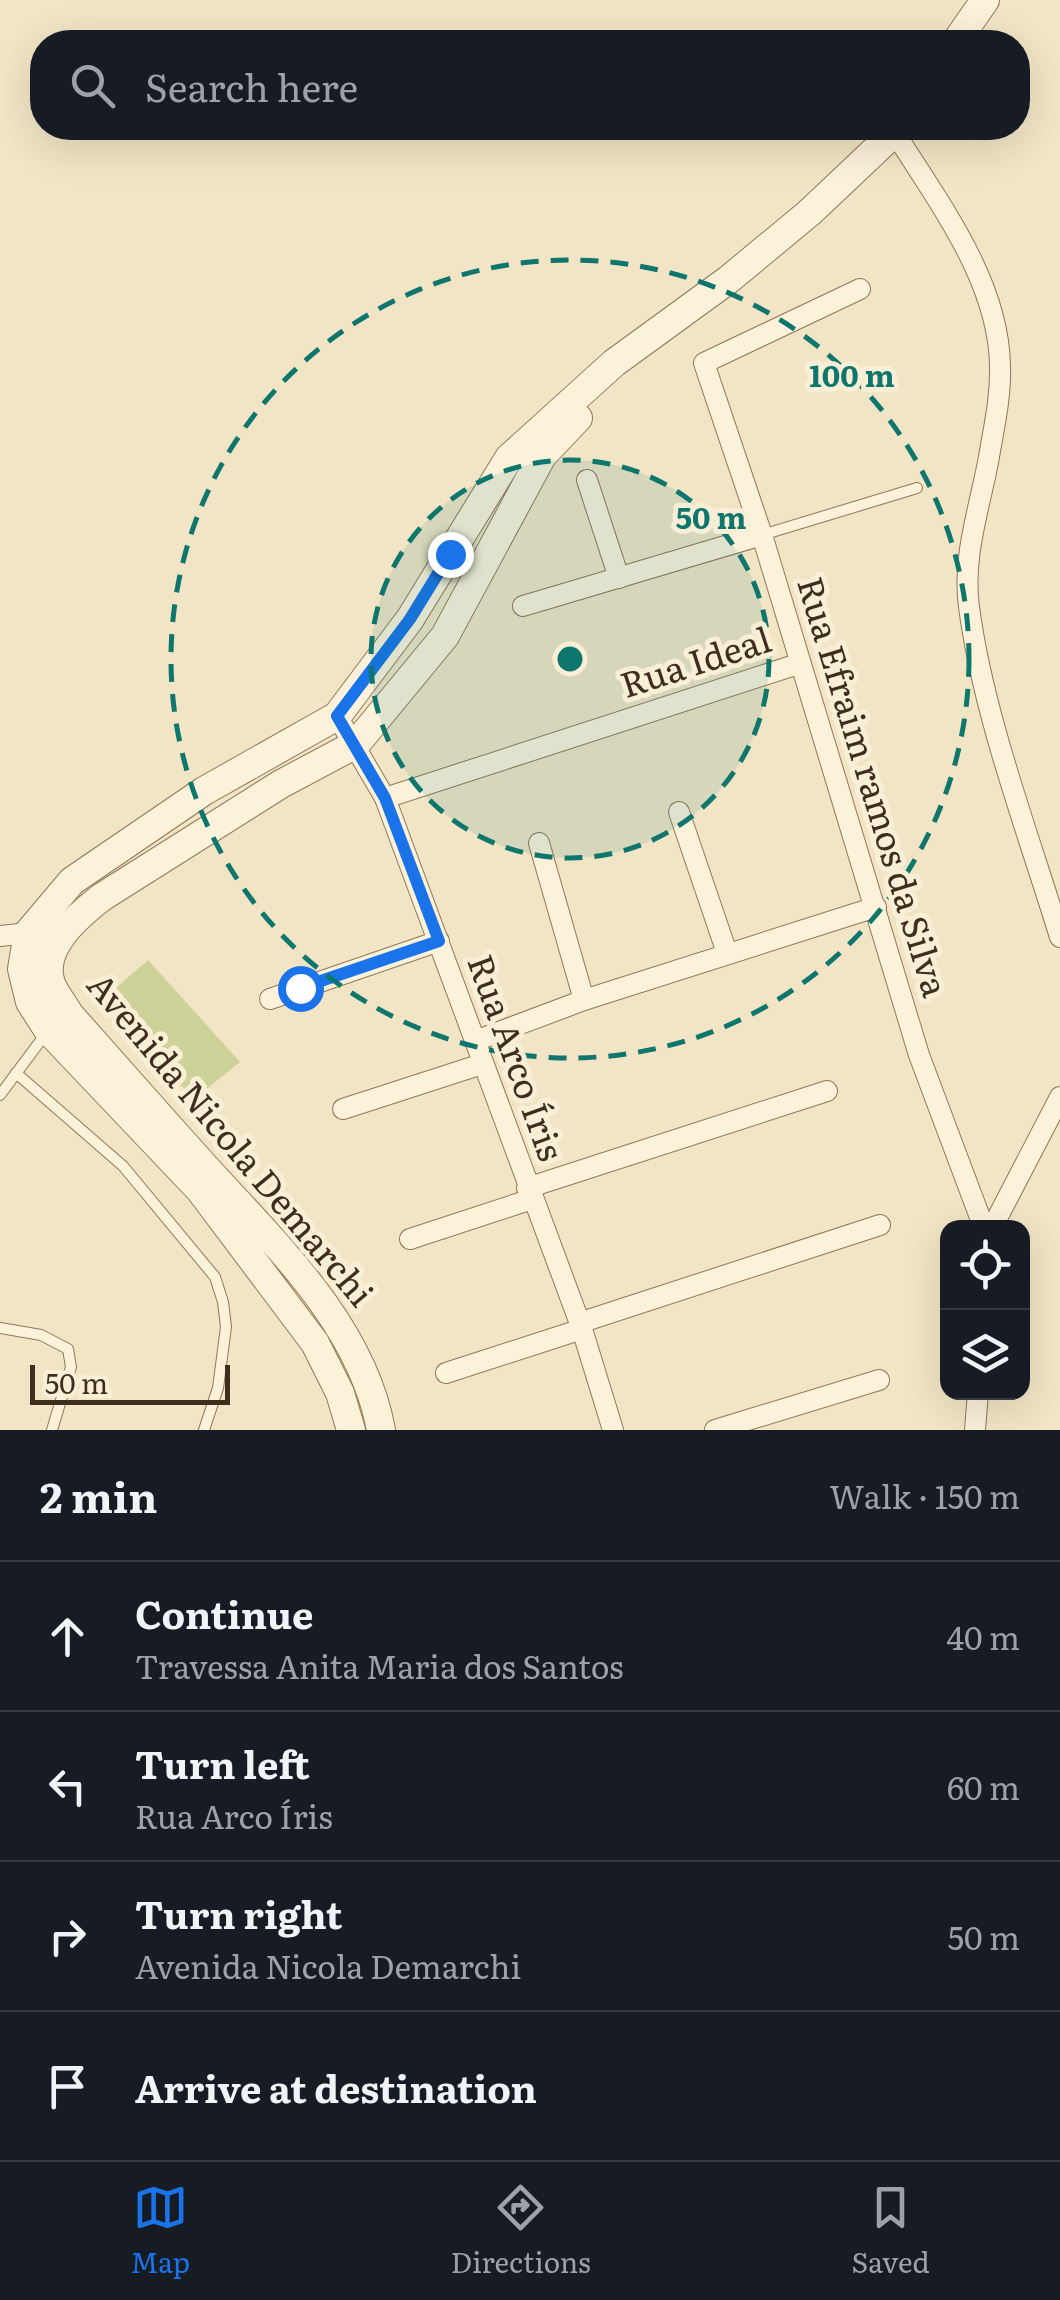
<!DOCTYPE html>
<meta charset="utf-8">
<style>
:root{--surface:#171b24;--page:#20242c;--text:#f1f3f6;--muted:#9ea1a6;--line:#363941;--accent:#1a73e8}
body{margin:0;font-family:Literata,serif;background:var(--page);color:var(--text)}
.controls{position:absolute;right:30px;bottom:30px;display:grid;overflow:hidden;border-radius:20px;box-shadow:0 10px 40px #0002}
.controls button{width:90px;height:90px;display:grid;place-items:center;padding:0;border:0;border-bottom:2px solid var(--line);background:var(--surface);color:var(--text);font:50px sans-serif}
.scale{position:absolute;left:30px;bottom:25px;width:200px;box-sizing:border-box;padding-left:10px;border:5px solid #3f2e1e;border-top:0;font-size:28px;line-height:35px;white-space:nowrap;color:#3f2e1e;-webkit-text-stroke:8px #f9efd6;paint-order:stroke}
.stop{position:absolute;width:30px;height:30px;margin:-22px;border:8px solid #1a73e8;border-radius:50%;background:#fff}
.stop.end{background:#1a73e8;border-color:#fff;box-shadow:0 2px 10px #0008}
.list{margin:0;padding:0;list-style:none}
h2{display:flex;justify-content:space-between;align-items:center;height:130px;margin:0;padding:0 40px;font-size:42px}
h2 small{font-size:32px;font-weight:400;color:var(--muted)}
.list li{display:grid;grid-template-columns:65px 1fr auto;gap:30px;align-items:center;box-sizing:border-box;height:150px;padding:0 40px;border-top:2px solid var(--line)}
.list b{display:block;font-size:38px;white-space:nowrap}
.list p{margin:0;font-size:32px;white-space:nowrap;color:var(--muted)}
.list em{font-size:32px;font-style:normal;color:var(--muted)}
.icon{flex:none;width:55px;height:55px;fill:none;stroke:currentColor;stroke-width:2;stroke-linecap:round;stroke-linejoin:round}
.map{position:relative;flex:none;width:1060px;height:1430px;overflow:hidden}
.search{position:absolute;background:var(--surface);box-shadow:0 10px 40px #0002;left:30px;right:30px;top:30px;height:110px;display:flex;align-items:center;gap:25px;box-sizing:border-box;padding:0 35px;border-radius:40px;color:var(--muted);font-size:38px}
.sheet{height:730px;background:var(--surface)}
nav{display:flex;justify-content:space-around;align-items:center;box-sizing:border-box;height:140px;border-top:2px solid var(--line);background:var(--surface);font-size:28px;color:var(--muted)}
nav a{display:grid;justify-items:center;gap:5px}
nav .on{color:var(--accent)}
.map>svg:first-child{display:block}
.green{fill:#ccd298}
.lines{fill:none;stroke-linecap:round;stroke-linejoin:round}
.service-casing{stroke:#907659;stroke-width:12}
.minor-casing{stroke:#907659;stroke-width:22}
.tertiary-casing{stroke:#907659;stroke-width:30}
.service{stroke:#fcf2da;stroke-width:10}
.minor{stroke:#fcf2da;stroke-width:20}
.tertiary{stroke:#fcf2da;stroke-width:28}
.route{stroke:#1a73e8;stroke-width:12}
.ring{fill:none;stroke:#0f766e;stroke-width:5;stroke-dasharray:18 12}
.labels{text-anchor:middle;stroke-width:10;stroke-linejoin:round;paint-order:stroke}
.street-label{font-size:35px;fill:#3f2e1e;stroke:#f9efd6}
.centre{fill:#0f766e;stroke:#f9efd6;stroke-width:5}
.ring-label{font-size:30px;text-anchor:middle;font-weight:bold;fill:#0f766e;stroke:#f9efd6;stroke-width:10;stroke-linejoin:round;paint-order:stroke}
</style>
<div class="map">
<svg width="1060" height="1430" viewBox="0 0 1060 1430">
<rect width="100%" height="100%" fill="#f2e5c5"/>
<!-- green -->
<path class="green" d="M148,960L240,1062L194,1099L100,1002Z"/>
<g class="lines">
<!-- service casing -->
<g class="service-casing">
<g id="service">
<path d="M762,535L917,488"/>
<path d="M16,1073L123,1166L215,1277L223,1302L226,1327L218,1388L204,1430"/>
<path d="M0,1095L47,1032"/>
<path d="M0,1328L41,1335L68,1349L71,1367L52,1430"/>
</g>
</g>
<!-- minor casing -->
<g class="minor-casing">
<g id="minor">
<path d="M895,133C938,202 999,281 1000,366C1001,397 994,427 989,457C980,507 962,556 969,607C983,714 1028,833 1060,937"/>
<path d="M860,289L704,363L762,535L919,1055L984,1228"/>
<path d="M587,480L619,578"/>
<path d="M523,606L762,535"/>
<path d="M337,716L385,798L582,1329L613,1430"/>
<path d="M385,798L798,664"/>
<path d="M679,812L727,953"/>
<path d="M539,843L584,1000"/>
<path d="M0,936L28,933L58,938"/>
<path d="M270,999L439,941"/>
<path d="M475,1041L584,1000L876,907"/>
<path d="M343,1109L482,1064"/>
<path d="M527,1188L827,1091"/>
<path d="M992,1228L1060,1097"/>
<path d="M410,1239L532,1199"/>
<path d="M579,1323L880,1225"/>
<path d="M446,1373L582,1329"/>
<path d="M715,1430L879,1380"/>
<path d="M975,1430L978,1392"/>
</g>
</g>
<!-- tertiary casing -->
<g class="tertiary-casing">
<g id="tertiary">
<path d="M956,42L985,0"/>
<path d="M351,1430L340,1393L315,1343L200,1190L48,1030L30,1002L22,969L28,933L72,881L204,791L337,716L410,619L509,458L614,363L728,280L809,213L899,128"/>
<path d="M381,1430C362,1325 275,1244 206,1168C160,1117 115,1066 69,1014C64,1004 52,991 50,980C41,946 79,915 102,897L281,784L356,744L445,636L542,456L578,418"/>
</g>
</g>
<!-- service -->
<use href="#service" class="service"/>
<!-- minor -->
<use href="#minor" class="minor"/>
<!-- tertiary -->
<use href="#tertiary" class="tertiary"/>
</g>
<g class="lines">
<!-- route -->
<path class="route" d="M300,988L439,941L385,798L337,716L410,619L450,554"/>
</g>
<!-- distance rings -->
<circle cx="570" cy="659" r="199" fill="#0f766e" fill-opacity=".12"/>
<g class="ring">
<circle cx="570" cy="659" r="199"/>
<circle cx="570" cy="659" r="399"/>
</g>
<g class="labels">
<!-- street labels -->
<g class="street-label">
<text transform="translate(696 663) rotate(-18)" y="12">Rua Ideal</text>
<text transform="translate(872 787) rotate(73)" y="12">Rua Efraim ramos da Silva</text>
<text transform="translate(515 1058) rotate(70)" y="12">Rua Arco Íris</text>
<text transform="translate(230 1140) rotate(50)" y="12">Avenida Nicola Demarchi</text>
</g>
</g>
<circle cx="570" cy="659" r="15" class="centre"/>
<g class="ring-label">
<text x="852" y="387">100 m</text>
<text x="711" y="529">50 m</text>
</g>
</svg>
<div class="controls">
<button><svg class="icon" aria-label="locate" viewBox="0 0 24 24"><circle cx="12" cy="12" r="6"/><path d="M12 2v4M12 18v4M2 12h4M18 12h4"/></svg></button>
<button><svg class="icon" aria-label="layers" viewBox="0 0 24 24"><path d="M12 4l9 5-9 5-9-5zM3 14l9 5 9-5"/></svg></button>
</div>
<div class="scale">50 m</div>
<div class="stop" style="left:300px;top:988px"></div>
<div class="stop end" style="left:450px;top:554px"></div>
<div class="search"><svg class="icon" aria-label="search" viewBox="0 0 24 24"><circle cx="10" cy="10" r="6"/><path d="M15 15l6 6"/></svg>Search here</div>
</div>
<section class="sheet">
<h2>2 min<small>Walk · 150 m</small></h2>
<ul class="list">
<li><svg class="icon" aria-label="ahead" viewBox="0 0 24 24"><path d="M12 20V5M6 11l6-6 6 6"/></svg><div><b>Continue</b><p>Travessa Anita Maria dos Santos</p></div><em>40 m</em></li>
<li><svg class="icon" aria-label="left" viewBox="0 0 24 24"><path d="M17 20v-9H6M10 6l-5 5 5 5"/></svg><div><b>Turn left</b><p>Rua Arco Íris</p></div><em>60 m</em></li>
<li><svg class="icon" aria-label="right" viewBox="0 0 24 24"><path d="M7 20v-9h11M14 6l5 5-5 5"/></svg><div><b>Turn right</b><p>Avenida Nicola Demarchi</p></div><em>50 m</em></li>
<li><svg class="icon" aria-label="arrive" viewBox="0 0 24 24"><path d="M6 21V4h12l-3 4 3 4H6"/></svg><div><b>Arrive at destination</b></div></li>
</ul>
</section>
<nav>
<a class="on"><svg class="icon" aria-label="map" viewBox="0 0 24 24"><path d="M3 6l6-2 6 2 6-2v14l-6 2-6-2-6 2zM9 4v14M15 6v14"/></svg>Map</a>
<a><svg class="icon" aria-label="directions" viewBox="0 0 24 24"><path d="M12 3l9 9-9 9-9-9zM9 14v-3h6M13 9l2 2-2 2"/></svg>Directions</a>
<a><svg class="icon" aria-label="saved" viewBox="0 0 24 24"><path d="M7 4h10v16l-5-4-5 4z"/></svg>Saved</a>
</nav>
